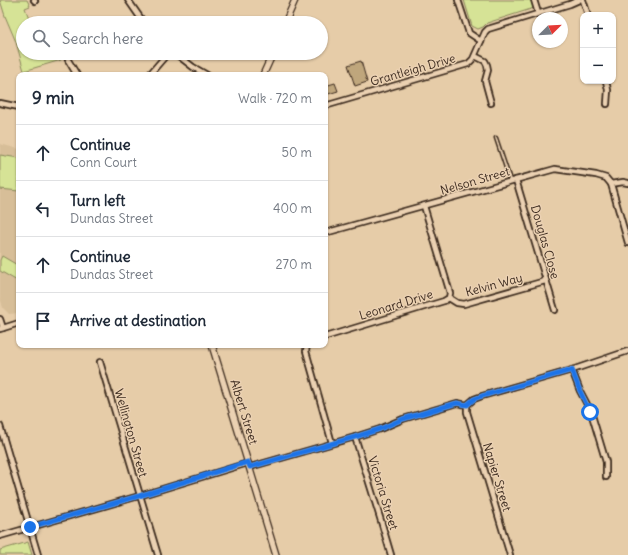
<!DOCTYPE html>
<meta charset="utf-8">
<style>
:root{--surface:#fff;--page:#f6f6f7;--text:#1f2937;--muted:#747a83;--line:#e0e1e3}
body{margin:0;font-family:Delius,sans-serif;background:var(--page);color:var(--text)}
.controls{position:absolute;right:12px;top:12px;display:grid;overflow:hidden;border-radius:8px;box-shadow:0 1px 3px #0004}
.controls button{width:36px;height:36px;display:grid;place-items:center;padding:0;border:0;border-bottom:1px solid var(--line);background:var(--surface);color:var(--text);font:20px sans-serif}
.compass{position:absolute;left:532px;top:12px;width:36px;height:36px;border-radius:50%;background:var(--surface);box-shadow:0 1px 3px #0004;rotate:66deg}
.stop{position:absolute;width:12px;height:12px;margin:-9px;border:3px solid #1a73e8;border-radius:50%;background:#fff}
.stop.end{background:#1a73e8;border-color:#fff;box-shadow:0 1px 4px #0008}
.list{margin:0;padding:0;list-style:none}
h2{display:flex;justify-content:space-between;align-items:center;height:52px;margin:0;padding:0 16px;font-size:17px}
h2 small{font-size:13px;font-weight:400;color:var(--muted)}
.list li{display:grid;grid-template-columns:26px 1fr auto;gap:12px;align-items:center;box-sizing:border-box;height:56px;padding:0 16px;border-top:1px solid var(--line)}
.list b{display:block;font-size:15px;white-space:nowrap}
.list p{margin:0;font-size:13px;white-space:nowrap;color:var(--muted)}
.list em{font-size:13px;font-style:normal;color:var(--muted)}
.icon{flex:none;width:22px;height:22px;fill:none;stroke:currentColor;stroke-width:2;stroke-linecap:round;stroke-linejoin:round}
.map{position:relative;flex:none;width:628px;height:555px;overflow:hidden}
.search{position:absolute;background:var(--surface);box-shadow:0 1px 3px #0004;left:16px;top:16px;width:312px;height:44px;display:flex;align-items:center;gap:10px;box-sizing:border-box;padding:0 14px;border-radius:22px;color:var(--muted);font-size:15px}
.panel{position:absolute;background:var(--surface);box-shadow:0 1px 3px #0004;left:16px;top:72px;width:312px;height:276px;border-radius:8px}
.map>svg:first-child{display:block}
.built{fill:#d7be98}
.green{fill:#d6e396;stroke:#88865a}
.building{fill:#bfa67c;stroke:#3b2a1e}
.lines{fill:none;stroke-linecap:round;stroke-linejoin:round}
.service-casing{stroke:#3b2a1e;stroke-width:5}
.minor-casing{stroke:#3b2a1e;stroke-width:8}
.tertiary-casing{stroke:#3b2a1e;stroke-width:8}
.service{stroke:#ebd1b2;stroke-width:2}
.minor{stroke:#ebd1b2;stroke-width:4.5}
.tertiary{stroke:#ebd1b2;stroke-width:5.5}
.route{stroke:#1a73e8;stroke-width:5}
.labels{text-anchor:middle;stroke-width:3;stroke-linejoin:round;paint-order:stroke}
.street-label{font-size:12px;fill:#3b2a1e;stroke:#ebd1b2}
</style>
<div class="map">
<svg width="628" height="555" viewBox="0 0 628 555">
<rect width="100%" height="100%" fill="#e6cca8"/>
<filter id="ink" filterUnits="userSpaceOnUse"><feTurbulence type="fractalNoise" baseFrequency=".025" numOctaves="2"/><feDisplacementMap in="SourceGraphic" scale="8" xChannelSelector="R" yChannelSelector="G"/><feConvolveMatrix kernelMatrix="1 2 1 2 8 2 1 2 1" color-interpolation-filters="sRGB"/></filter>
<g filter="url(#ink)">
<!-- built -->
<path class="built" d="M0,144L19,149V313L9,314L3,308L0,297Z"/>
<!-- green -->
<g class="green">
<path d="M0,0H27L30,6L25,8L31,23H23V53H64L65,54L61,60L24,71L16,42L5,16Z"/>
<path d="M464,0H536V5L534,8L487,23L483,27L478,29L472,26Z"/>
<path d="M0,155L19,158V191L0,189Z"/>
<path d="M2,256L19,266V282L0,271V260Z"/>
<path d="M28,542L32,555H0V550Z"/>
</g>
<!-- building -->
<g class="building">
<path d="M361,61L367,82L355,86L348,65Z"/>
<path d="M335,83L338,91L325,95V86Z"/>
</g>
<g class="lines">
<!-- service casing -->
<g class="service-casing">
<path id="service" d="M496,138L510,180"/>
</g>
<!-- minor casing -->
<g class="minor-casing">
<g id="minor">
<path d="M34,0L35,1"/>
<path d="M128,0L144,23"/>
<path d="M458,0L469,33L481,41"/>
<path d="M534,0L538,13"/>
<path d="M583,0L588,15"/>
<path d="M175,53L193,67L207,75"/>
<path d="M475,56L485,61L487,65L488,70L485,81L491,103"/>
<path d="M68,60L77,75"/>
<path d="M149,75L168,53"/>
<path d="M606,81L608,90L607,104"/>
<path d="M0,103L19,107"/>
<path d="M325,106L468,64L473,59L485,32L488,29L570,4L579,0"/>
<path d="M516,180L555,310"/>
<path d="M611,184L628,243"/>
<path d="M325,233L555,169L596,175L606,178L611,184L623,182L628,183"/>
<path d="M449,298L457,303L464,304L545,281"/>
<path d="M0,319L3,328"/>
<path d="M0,329L19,323"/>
<path d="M325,337L444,301L449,298L450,293L424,206"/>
<path d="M307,345L306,351L332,443"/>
<path d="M100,362L158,555"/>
<path d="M572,370L580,391L591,412L606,462V477"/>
<path d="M467,405V412L510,555"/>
<path d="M0,426L38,555"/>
<path d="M355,437L381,521L391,555"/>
<path d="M250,467L355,437L380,429L403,419L457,403L467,405L474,399L482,396L572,370L628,351"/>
<path d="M0,536L139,496L248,463"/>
</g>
</g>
<!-- tertiary casing -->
<g class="tertiary-casing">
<g id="tertiary">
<path d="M285,23L295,0"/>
<path d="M263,75L273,53"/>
<path d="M212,345L276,555"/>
</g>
</g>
<!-- service -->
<use href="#service" class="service"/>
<!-- minor -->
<use href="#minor" class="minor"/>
<!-- tertiary -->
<use href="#tertiary" class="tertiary"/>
</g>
</g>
<g class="lines" filter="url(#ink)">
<!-- route -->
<path class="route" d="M30,527L139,496L248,462L250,467L355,437L380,429L403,419L457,403L467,405L474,399L482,396L572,370L580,391L590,412"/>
</g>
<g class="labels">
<!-- street labels -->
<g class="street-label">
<text transform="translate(413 70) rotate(-16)" y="4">Grantleigh Drive</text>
<text transform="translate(475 181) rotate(-16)" y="4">Nelson Street</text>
<text transform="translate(545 242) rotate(74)" y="4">Douglas Close</text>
<text transform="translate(494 285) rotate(-15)" y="4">Kelvin Way</text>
<text transform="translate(396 305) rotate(-17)" y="4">Leonard Drive</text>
<text transform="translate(244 412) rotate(73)" y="4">Albert Street</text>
<text transform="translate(131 433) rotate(74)" y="4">Wellington Street</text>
<text transform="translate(497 477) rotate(73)" y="4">Napier Street</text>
<text transform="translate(383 493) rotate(73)" y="4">Victoria Street</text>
</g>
</g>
</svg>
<div class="controls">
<button>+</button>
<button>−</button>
</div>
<svg class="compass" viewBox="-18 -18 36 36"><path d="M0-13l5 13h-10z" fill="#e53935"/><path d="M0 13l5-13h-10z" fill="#747a83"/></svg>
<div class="stop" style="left:590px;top:412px"></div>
<div class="stop end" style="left:30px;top:527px"></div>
<div class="search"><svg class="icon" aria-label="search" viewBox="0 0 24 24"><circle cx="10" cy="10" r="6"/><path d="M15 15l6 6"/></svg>Search here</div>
<section class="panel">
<h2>9 min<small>Walk · 720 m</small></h2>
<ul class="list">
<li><svg class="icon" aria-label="ahead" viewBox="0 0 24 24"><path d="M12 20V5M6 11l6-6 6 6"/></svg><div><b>Continue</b><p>Conn Court</p></div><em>50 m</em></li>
<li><svg class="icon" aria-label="left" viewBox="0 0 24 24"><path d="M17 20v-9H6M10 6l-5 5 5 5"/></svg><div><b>Turn left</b><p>Dundas Street</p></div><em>400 m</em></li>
<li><svg class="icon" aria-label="ahead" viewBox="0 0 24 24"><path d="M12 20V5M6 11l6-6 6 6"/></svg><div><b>Continue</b><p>Dundas Street</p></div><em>270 m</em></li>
<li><svg class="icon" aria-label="arrive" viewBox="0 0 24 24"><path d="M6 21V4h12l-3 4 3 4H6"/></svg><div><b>Arrive at destination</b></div></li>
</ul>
</section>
</div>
